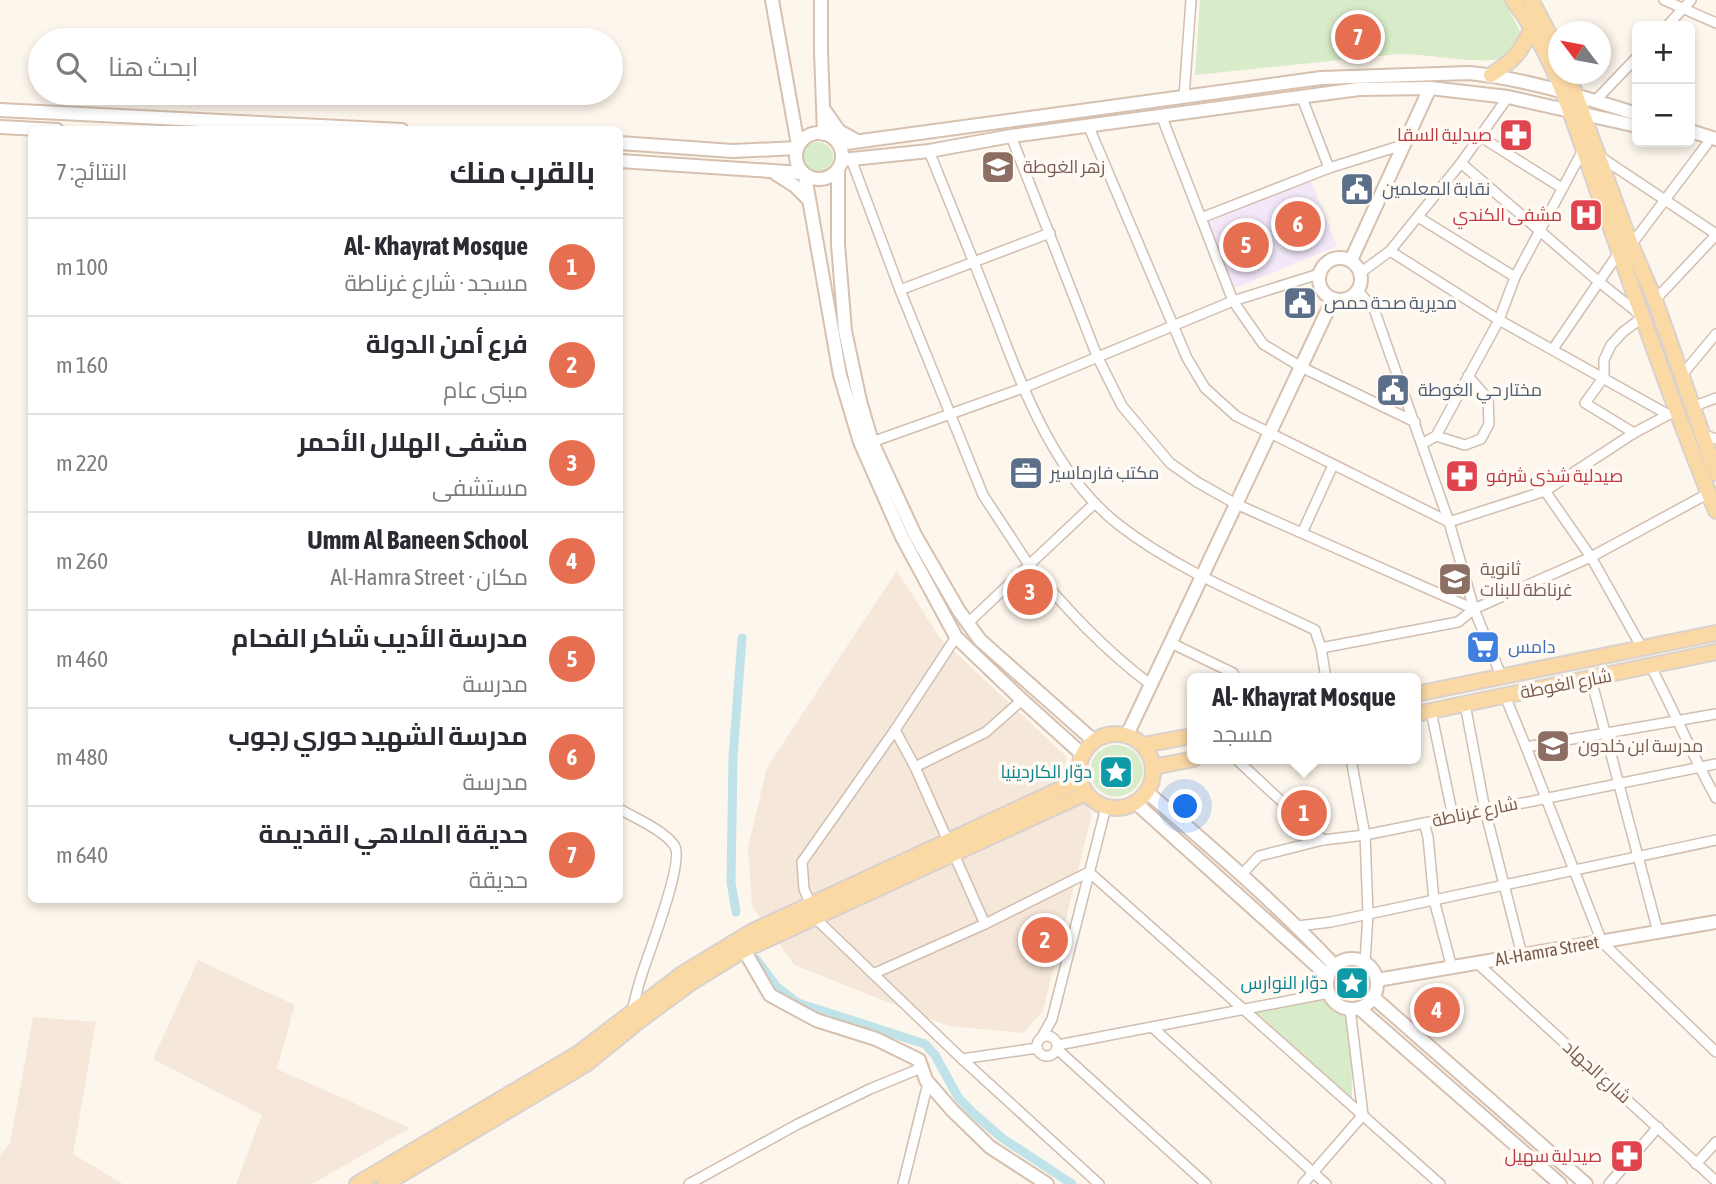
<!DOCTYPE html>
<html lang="ar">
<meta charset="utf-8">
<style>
:root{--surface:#fff;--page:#f7f7f7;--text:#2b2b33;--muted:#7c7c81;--line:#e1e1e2;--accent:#e76f51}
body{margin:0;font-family:"Asap Condensed",Cairo,sans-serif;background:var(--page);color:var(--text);direction:rtl}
.controls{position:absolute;right:21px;top:21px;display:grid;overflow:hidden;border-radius:10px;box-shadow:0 4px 10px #0003}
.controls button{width:63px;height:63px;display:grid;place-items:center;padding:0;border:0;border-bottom:2px solid var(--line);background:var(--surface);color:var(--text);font:35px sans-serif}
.compass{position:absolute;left:1548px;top:21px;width:63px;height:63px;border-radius:50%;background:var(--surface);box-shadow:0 4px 10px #0003;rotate:302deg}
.you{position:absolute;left:1186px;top:807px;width:24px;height:24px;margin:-18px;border:5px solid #fff;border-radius:50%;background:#1a73e8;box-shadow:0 0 0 10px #1a73e833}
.badge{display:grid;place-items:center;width:46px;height:46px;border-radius:50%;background:var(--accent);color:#fff;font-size:23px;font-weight:700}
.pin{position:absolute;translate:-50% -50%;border:4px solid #fff;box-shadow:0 2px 7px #0006}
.popup{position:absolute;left:1187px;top:673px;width:234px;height:91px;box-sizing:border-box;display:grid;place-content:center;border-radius:10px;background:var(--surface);filter:drop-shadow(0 2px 5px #0005);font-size:23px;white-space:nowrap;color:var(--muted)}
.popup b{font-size:26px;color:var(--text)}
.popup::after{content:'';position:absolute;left:50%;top:100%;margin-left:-14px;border:14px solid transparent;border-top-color:var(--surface)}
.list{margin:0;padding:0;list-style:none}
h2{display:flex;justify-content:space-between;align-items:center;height:91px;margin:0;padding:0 28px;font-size:30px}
h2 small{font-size:23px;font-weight:400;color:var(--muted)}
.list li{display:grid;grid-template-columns:46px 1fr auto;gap:21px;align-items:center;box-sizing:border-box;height:98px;padding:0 28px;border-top:2px solid var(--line)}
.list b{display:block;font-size:26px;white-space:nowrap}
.list p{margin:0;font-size:23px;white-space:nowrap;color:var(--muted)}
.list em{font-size:23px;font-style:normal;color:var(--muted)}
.icon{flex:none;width:38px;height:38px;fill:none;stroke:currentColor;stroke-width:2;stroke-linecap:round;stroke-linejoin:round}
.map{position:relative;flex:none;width:1716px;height:1184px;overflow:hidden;direction:ltr}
.search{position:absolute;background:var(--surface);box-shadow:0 4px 10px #0003;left:28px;top:28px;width:595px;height:77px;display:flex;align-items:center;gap:18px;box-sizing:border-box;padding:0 24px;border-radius:38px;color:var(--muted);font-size:26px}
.panel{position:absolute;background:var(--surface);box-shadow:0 4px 10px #0003;left:28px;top:126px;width:595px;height:777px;border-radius:10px;direction:rtl}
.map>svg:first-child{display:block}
.residential{fill:#f5e8da}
.education{fill:#f3e8fa}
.green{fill:#d8ecc9}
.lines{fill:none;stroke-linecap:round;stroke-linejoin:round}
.canal{stroke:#bfe3e8;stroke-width:9}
.street-casing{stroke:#d1beb0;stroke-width:12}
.secondary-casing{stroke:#d6c0b0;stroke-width:16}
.primary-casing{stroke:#dad1cd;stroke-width:18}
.street{stroke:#fff;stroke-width:9}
.secondary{stroke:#fff;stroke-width:12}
.primary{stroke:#fbd9a5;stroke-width:14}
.labels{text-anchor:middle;stroke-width:7;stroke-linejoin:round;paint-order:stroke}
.health-label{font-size:18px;fill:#be3a42;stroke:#fffaf3;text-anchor:end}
.education-label{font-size:18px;fill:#785e54;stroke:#fffaf3;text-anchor:start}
.service-label{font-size:18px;fill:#4e5e75;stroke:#fffaf3;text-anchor:start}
.shop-label{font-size:18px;fill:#366cbe;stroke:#fffaf3;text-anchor:start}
.street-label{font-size:18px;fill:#7a5c4d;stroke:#fffaf3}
.culture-label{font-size:18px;fill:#0d838f;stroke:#fffaf3;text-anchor:end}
</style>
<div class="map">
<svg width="1716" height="1184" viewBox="0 0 1716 1184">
<rect width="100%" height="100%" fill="#fdf6ec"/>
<!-- residential -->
<g class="residential">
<path d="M897,571L940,638L1067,757L1063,772L1092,814L1043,1011L1023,1033L948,1026L794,965L752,906L748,848L767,767Z"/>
<path d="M198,960L295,1005L277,1069L410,1128L312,1184H236L262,1115L153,1059Z"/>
<path d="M33,1017L96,1022L73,1154L123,1184H0V1155L10,1143Z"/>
</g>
<!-- education -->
<path class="education" d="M1311,181L1337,246L1233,289L1207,223Z"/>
<!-- green -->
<g class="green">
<path d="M1200,0H1504L1520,31L1517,44L1507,58C1470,65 1436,54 1399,54L1195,75Z"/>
<circle cx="818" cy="157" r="15"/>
<path d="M1113,745C1123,745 1131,747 1137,755C1161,787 1104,819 1090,775C1090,759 1097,749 1113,745Z"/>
<path d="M1324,1000L1333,1011L1351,1019L1352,1100L1255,1012Z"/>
</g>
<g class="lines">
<!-- canal -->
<g class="canal">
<path d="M736,912L731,882L733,757L742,638"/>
<path d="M756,959L777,987L798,1003L925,1044L935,1055L958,1097L972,1112L1002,1138L1072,1184"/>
</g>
<!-- street casing -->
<g class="street-casing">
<g id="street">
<path d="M1664,0L1716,23"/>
<path d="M1667,26L1691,0"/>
<path d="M1184,97L1191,0"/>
<path d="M1302,98L1329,168"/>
<path d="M1595,101L1637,57"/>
<path d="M1161,115L1201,218"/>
<path d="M1088,125L1187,358L1205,388L1236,416L1449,522L1374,309L1358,291"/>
<path d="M1011,136L1097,356L1122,406L1170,463L1197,482L1236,504L1474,609L1591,557L1709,493"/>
<path d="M1481,137L1562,188"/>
<path d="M1406,144L1329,168L1201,218L1233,301L1263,344L1301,367L1415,422"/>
<path d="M929,151C949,201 970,252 990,303C1021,382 1050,471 1119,525C1177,570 1249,598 1315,630L1321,648L1326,678"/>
<path d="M1599,156L1716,234"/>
<path d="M851,159L900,290L983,495L1029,565L967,624"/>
<path d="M1461,163L1598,281L1643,317L1623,332L1611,345L1604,360V377L1585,403L1634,433"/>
<path d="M1418,217L1515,277"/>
<path d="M1631,245L1707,144"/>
<path d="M1390,251L1499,320L1667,414"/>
<path d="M1360,273L1390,251L1461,163L1508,97"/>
<path d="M900,290L1050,233"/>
<path d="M1655,300L1716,235"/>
<path d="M1553,349L1620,251"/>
<path d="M1681,376L1716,334"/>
<path d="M1692,407L1716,398"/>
<path d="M1702,434L1716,439"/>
<path d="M1436,436L1465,445L1481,439L1489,424L1488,399L1468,376"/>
<path d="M872,442L1023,388L1233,301L1319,274"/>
<path d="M1422,444L1436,436L1499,320L1515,277L1583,150"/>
<path d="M1095,503L1029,565C1069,611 1101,647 1151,685"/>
<path d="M1302,533L1333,465"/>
<path d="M1171,643L1233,673L1235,678"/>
<path d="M1321,648L1458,622L1474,609"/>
<path d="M1642,648L1591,557L1545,491L1634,433L1677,410"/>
<path d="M1651,667C1674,710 1692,755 1716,798"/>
<path d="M1502,678L1474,609L1449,522L1545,491"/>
<path d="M1591,679L1658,932"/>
<path d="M1505,696L1526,747L1716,714"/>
<path d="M1465,704L1485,810L1522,955"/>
<path d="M1431,711L1453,817"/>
<path d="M895,730L915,767L985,924"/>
<path d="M1526,747L1602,942L1716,1052"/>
<path d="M1236,759L1323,840"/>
<path d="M1351,759L1365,835L1368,914L1365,962"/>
<path d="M915,767L986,732L1022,700"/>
<path d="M620,809C636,819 662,829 674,845C686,859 648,954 642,974C638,986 635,999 632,1011"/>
<path d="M1424,823L1428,837L1434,900L1452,968"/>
<path d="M1242,874L1259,856L1323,840L1365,835L1716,764"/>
<path d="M810,903L804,889L802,862L895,730L956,637"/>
<path d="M815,918L962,1059L1099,1184"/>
<path d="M1298,926L1331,922L1716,840"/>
<path d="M1477,963L1716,1181"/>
<path d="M873,974L985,924L1089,872L1440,1184"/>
<path d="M1152,1027L1326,1184"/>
<circle cx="1047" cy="1046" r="10"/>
<path d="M1042,1037L1052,1019L1106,807"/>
<path d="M1058,1045L1329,993"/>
<path d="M1057,1049L1206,1184"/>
<path d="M962,1059L1037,1048"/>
<path d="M1696,1164L1716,1142"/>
<path d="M689,1184L798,1124L870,1089L921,1068"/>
<path d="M903,1184L928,1083"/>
<path d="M1303,1184L1363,1115L1350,1009"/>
<path d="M1609,1184L1658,1127"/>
</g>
</g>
<!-- secondary casing -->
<g class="secondary-casing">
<g id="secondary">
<path d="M772,0L798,145"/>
<path d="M821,0V51L824,134"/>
<path d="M0,110L402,130"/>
<path d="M825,111L839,131L857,141"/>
<path d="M0,127L57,130"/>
<path d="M1690,131L1716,139"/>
<circle cx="819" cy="156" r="23"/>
<path d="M620,143L733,151L797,148"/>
<path d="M839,144L1321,78L1469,73C1527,79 1583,97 1637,114"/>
<path d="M842,160L929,151L1011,136L1359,89L1430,88L1508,97L1637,126"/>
<path d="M620,161L802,173"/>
<path d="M838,170V244L845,331L860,401L872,442L915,535L959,611L980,640L1094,741"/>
<path d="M776,174L795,186L808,199"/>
<path d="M805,176L840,375L860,442L902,537L956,637L1022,700L1083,755"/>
<circle cx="1340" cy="279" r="21"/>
<path d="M1351,260L1430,88"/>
<path d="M1127,735L1333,299"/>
<path d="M1147,792C1212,848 1276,903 1335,966"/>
<path d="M1136,803L1328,976"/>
<path d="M744,950L770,995L816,1020L876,1039L919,1060L926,1080L952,1110L990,1147L1047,1184"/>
<circle cx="1352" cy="984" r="25"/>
<path d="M1377,980L1716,922"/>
<path d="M1373,997L1586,1184"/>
<path d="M1359,1008L1560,1184"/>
</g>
</g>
<!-- primary casing -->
<g class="primary-casing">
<g id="primary">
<path d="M1513,0C1556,56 1576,129 1599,195C1637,300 1673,407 1716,511"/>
<path d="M1531,0L1558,51"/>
<path d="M1568,74L1631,245L1655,300L1716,473"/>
<path d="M1491,75C1514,60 1521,53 1532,27"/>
<path d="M1416,694L1716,633"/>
<path d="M1416,714L1716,652"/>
<circle cx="1116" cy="771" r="37"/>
<path d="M1143,745L1192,736"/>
<path d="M1153,767L1194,759"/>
<path d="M357,1184L579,1053L682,974L753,931L1080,780"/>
<path d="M385,1184L586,1064L639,1021L692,982L744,950L1086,793"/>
</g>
</g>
<!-- street -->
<use href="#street" class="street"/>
<!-- secondary -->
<use href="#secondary" class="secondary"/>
<!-- primary -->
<use href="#primary" class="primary"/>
</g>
<!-- icons -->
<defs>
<g id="pharmacy-square" transform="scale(1.75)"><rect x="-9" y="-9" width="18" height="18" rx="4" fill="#e0444e" stroke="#fffaf3"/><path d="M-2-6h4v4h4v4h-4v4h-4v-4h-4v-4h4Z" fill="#fff"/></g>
<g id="school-square" transform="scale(1.75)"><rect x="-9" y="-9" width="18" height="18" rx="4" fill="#8d6e63" stroke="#fffaf3"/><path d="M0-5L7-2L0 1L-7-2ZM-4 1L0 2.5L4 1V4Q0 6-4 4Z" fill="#fff"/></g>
<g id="civic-square" transform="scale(1.75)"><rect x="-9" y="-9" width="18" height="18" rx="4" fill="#5c6f8a" stroke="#fffaf3"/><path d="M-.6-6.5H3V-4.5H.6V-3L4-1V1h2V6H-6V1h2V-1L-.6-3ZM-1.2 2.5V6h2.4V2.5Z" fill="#fff"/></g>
<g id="hospital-square" transform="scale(1.75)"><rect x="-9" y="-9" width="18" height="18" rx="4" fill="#e0444e" stroke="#fffaf3"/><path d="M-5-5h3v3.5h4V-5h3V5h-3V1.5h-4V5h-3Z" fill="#fff"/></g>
<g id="office-square" transform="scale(1.75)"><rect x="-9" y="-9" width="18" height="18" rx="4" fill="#5c6f8a" stroke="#fffaf3"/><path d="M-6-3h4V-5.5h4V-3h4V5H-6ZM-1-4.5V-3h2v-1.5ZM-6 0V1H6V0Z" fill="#fff"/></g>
<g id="supermarket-square" transform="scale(1.75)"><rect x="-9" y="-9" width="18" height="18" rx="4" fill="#3f7fe0" stroke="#fffaf3"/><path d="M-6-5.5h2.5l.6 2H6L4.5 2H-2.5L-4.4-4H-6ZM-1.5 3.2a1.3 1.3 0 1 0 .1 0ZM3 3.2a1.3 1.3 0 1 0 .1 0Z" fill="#fff"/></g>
<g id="sight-square" transform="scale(1.75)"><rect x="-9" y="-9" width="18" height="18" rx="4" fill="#0f9aa8" stroke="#fffaf3"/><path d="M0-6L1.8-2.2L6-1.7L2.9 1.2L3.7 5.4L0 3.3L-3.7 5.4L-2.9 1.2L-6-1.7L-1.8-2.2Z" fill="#fff"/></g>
</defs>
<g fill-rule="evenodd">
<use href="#pharmacy-square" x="1516" y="135"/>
<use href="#school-square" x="998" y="167"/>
<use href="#civic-square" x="1357" y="189"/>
<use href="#hospital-square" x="1586" y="215"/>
<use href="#civic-square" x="1300" y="303"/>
<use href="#civic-square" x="1393" y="390"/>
<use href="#office-square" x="1026" y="473"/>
<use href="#pharmacy-square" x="1462" y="476"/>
<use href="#school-square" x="1455" y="579"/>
<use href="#supermarket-square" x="1483" y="647"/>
<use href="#school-square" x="1553" y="746"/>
<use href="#sight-square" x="1116" y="772"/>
<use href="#sight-square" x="1352" y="983"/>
<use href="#pharmacy-square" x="1627" y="1156"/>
</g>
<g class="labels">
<!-- health labels -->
<g class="health-label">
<text x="1492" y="141">صيدلية السقا</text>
<text x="1562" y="221">مشفى الكندي</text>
<text x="1486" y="482" text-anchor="start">صيدلية شذى شرفو</text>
<text x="1602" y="1162">صيدلية سهيل</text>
</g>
<!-- education labels -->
<g class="education-label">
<text x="1023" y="173">زهر الغوطة</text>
<text x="1480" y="575">ثانوية<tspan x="1480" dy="21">غرناطة للبنات</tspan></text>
<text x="1578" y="752">مدرسة ابن خلدون</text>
</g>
<!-- service labels -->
<g class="service-label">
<text x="1382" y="195">نقابة المعلمين</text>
<text x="1324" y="309">مديرية صحة حمص</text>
<text x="1418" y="396">مختار حي الغوطة</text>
<text x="1050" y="479">مكتب فارماسير</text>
</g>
<!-- shop labels -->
<g class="shop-label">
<text x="1508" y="653">دامس</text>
</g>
<!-- street labels -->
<g class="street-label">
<text transform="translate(1566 684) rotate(-11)" y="6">شارع الغوطة</text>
<text transform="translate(1475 812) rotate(-12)" y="6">شارع غرناطة</text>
<text transform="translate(1547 951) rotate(-10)" y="6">Al-Hamra Street</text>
<text transform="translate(1597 1072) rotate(42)" y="6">شارع الجهاد</text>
</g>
<!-- culture labels -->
<g class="culture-label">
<text x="1092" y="778">دوّار الكاردينيا</text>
<text x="1328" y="989">دوّار النوارس</text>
</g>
</g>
</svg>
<div class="controls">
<button>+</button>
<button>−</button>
</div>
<svg class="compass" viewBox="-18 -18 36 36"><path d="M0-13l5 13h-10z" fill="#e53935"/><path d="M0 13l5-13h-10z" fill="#7c7c81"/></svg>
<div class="you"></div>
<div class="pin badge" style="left:1304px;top:813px">1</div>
<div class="popup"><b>Al- Khayrat Mosque</b>مسجد</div>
<div class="pin badge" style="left:1045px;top:940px">2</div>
<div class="pin badge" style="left:1030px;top:592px">3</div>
<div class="pin badge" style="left:1437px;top:1010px">4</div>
<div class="pin badge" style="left:1246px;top:245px">5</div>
<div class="pin badge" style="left:1298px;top:224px">6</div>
<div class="pin badge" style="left:1358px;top:37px">7</div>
<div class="search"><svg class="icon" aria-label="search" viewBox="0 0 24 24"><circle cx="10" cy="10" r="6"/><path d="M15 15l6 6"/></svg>ابحث هنا</div>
<section class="panel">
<h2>بالقرب منك<small>النتائج: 7</small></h2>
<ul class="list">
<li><span class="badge">1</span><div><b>Al- Khayrat Mosque</b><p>مسجد · شارع غرناطة</p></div><em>100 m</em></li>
<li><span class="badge">2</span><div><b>فرع أمن الدولة</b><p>مبنى عام</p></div><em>160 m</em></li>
<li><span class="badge">3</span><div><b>مشفى الهلال الأحمر</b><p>مستشفى</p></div><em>220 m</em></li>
<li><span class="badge">4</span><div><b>Umm Al Baneen School</b><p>مكان · Al-Hamra Street</p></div><em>260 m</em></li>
<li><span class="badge">5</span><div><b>مدرسة الأديب شاكر الفحام</b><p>مدرسة</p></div><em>460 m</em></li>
<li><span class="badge">6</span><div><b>مدرسة الشهيد حوري رجوب</b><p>مدرسة</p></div><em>480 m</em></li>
<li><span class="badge">7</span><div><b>حديقة الملاهي القديمة</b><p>حديقة</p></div><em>640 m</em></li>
</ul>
</section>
</div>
